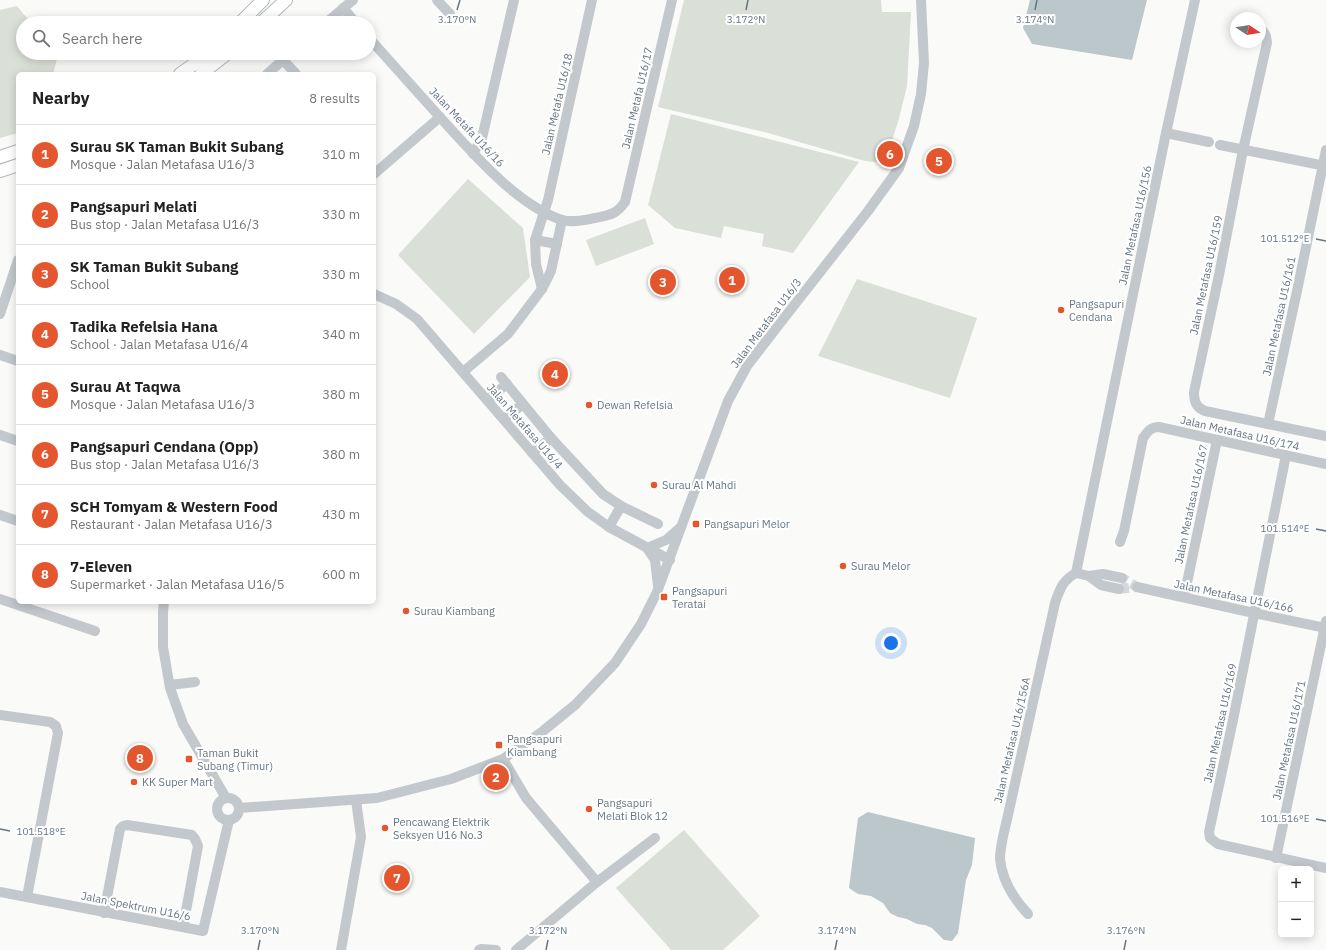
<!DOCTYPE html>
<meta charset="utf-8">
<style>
:root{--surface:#fff;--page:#f2f2f2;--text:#222;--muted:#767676;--line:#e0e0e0;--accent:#e4572e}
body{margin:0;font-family:"IBM Plex Sans",sans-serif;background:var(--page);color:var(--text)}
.controls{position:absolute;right:12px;bottom:12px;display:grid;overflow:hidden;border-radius:6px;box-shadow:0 2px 10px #0003}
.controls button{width:36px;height:36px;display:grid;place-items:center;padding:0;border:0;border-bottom:1px solid var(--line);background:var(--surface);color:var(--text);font:20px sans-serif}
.compass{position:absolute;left:1230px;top:12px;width:36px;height:36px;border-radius:50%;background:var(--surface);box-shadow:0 2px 10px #0003;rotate:102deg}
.you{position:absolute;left:891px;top:643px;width:14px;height:14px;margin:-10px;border:3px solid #fff;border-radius:50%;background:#1a73e8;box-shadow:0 0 0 6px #1a73e833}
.badge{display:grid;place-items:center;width:26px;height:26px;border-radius:50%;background:var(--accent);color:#fff;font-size:13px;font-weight:700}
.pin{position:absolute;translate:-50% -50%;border:2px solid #fff;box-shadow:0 1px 4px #0006}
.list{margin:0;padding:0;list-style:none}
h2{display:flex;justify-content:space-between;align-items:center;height:52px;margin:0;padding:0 16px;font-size:17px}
h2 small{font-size:13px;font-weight:400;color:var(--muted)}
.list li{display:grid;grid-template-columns:26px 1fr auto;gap:12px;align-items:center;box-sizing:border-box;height:60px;padding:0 16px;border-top:1px solid var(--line)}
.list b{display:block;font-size:15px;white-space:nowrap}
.list p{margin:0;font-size:13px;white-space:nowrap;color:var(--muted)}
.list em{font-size:13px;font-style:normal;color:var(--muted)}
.icon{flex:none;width:22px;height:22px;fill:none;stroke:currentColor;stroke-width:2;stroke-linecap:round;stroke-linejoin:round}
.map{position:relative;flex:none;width:1326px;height:950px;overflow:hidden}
.search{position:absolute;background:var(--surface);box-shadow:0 2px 10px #0003;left:16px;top:16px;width:360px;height:44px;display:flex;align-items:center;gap:10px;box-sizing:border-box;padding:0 14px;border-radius:22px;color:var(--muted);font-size:15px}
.panel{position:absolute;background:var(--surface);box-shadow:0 2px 10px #0003;left:16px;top:72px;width:360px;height:532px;border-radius:6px}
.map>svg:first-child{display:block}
.green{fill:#dadfd7}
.water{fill:#bbc7cb}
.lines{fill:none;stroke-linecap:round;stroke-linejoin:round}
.minor-tunnel{stroke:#d5d9db;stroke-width:10;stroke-dasharray:10 5;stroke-linecap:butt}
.major-casing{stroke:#b5babe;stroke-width:14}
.minor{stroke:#c3c8cc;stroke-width:10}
.major{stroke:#fff;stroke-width:12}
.ticks{fill:none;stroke:#657683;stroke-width:1.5}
.poi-dot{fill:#e4572e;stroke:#fff;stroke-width:1.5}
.labels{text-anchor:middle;stroke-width:4;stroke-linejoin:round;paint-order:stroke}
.street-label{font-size:11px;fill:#657683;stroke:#fff}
.poi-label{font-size:11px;fill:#657683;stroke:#fff;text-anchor:start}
.ticks-label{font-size:10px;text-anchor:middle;fill:#657683;stroke:#fff;stroke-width:4;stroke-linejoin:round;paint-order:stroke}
</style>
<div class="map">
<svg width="1326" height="950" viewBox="0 0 1326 950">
<rect width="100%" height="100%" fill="#fafaf8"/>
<!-- green -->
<g class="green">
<path d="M684,0H881L882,12H911L907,86L898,122L884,163L865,161L768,133L658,107Z"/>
<path d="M17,6L31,23H23V53H56L58,55L53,74H18V133L0,138V10Z"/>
<path d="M671,114L859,162L793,253L762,246L764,234L724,226L721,238L675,228L648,205Z"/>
<path d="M468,179L523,228L530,277L474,334L398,255Z"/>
<path d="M645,218L654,244L596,266L586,240Z"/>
<path d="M857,279L977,318L950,398L818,356Z"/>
<path d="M684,830L760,916L723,950H671L616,888Z"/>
</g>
<!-- water -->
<g class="water">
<path d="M1030,0H1147L1132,60L1032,44L1023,28Z"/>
<path d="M868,812L975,838L972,865L966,880L958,933L952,941L944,940L932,928L925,925L917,924L907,919L898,917L890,913L883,903L871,896L858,894L849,888L858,818Z"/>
</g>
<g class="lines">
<!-- minor-tunnel -->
<path class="minor-tunnel" d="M1119,589L1137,587L1122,578"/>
<!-- major casing -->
<g class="major-casing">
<g id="major">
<path d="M240,23L263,0"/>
<path d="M261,23L286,0"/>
<path d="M180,74L210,53"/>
<path d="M201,74L228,53"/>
<path d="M0,157L18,151"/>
<path d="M0,171L18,165"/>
</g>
</g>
<!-- minor -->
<g class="minor">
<path d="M437,0L450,14"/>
<path d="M343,8L356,23"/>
<path d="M326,23L353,0"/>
<path d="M1263,31L1266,36L1267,43L1243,150L1219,275L1194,392C1194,402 1196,407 1205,411L1326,436"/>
<path d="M369,38C392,64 415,89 438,115C470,150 516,205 562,220C572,223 584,220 595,218C609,215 616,215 625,202L672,0"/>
<path d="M283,60L296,74"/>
<path d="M267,74L291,53"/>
<path d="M1166,133L1209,142"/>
<path d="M1220,145L1326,166"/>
<path d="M473,154L482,138L514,0"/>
<path d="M374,174L440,117"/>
<path d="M535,240L557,244"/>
<path d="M542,289L536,264L535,240L548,200L592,0"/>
<path d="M374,294L396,304L417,319L560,485L588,512L609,527L670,560"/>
<path d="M0,314L18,260"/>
<path d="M0,355L18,361"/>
<path d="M463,372L508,334L542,289L551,271L562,220"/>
<path d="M501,377L551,438L603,494L621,506L658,524"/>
<path d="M487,400L507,384"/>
<path d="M504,419L523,404"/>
<path d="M1268,424L1297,291L1326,150"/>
<path d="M0,435L18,441"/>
<path d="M532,453L551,438"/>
<path d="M1286,455L1233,720L1209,832L1210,838L1218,844L1326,868"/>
<path d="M0,515L18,521"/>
<path d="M609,527L621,506"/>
<path d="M1120,542L1124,531L1143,438C1148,431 1151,427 1159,427L1326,464"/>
<path d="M1076,573L1166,133L1195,0"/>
<path d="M1076,573L1089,576L1101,585L1119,589"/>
<path d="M1089,576L1103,574L1122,578"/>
<path d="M658,586L655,560L647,548L666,540L681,527"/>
<path d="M1137,587L1254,613L1326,628"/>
<path d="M1184,597L1217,440"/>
<path d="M0,599L95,631"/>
<path d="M164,602L163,612V647L170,688L183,724L226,798"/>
<path d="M170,685L195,682"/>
<path d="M0,715L50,722L56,726L58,733L27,897"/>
<path d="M503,759L526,798L597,882"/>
<circle cx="228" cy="809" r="11"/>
<path d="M239,808L377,798L451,779L503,759L543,731L575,705L615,663L641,624L657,592L728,401L747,366L788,313L868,211L899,168L914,126L921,94L924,63L921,0"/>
<path d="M1276,858L1326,621"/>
<path d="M0,892L203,931L229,820"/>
<path d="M104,913L120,829L123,826L127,825L192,835L195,839L198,846L183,927"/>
<path d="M1028,914C1014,899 1002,879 1000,859C1000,845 1005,829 1008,815L1055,603C1060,589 1062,581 1076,573"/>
<path d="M341,950L361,837L356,800"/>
<path d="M479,950L481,949L496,950"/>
<path d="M516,950L597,882L655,838"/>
</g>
<!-- major -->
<use href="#major" class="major"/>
</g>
<!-- ticks -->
<path class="ticks" d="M457,10L460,0M746,10L748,0M1035,10L1037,0M1316,239L1326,241M1316,529L1326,531M1316,819L1326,821M0,829L10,831M258,950L260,940M546,950L548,940M835,950L837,940M1124,950L1126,940"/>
<!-- markers -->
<g class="poi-dot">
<circle cx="1061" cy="310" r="4"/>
<circle cx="589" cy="405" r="4"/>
<circle cx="654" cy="485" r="4"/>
<rect x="692" y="520" width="8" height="8" rx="2"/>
<circle cx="843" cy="566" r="4"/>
<rect x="660" y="593" width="8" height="8" rx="2"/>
<circle cx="406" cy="611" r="4"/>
<rect x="495" y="741" width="8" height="8" rx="2"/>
<rect x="185" y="755" width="8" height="8" rx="2"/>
<circle cx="134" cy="782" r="4"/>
<circle cx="589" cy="809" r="4"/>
<circle cx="385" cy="828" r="4"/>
</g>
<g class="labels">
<!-- street labels -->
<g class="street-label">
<text transform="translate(637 98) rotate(-77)" y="4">Jalan Metafa U16/17</text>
<text transform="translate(557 104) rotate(-77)" y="4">Jalan Metafa U16/18</text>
<text transform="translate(467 127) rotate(47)" y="4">Jalan Metafa U16/16</text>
<text transform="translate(1135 225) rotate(-78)" y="4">Jalan Metafasa U16/156</text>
<text transform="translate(1206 275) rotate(-78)" y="4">Jalan Metafasa U16/159</text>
<text transform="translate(1279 316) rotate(-78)" y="4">Jalan Metafasa U16/161</text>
<text transform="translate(766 323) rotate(-53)" y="4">Jalan Metafasa U16/3</text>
<text transform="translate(525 426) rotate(49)" y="4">Jalan Metafasa U16/4</text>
<text transform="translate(1240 433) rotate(13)" y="4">Jalan Metafasa U16/174</text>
<text transform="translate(1191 504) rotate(-78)" y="4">Jalan Metafasa U16/167</text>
<text transform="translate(1234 596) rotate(12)" y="4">Jalan Metafasa U16/166</text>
<text transform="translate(1220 723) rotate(-78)" y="4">Jalan Metafasa U16/169</text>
<text transform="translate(1012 740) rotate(-77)" y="4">Jalan Metafasa U16/156A</text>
<text transform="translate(1289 740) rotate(-78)" y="4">Jalan Metafasa U16/171</text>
<text transform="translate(136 906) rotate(11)" y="4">Jalan Spektrum U16/6</text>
</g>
<!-- poi labels -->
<g class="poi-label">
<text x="1069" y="308">Pangsapuri<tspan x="1069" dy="13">Cendana</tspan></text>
<text x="597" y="409">Dewan Refelsia</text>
<text x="662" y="489">Surau Al Mahdi</text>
<text x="704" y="528">Pangsapuri Melor</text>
<text x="851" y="570">Surau Melor</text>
<text x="672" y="595">Pangsapuri<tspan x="672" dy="13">Teratai</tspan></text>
<text x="414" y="615">Surau Kiambang</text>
<text x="507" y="743">Pangsapuri<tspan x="507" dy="13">Kiambang</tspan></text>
<text x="197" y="757">Taman Bukit<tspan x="197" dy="13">Subang (Timur)</tspan></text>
<text x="142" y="786">KK Super Mart</text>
<text x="597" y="807">Pangsapuri<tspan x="597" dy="13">Melati Blok 12</tspan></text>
<text x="393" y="826">Pencawang Elektrik<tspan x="393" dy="13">Seksyen U16 No.3</tspan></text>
</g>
</g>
<g class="ticks-label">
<text x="457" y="23">3.170°N</text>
<text x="746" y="23">3.172°N</text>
<text x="1035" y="23">3.174°N</text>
<text x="1285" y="242">101.512°E</text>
<text x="1285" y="532">101.514°E</text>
<text x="1285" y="822">101.516°E</text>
<text x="41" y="835">101.518°E</text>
<text x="260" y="934">3.170°N</text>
<text x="548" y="934">3.172°N</text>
<text x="837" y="934">3.174°N</text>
<text x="1126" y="934">3.176°N</text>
</g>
</svg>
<div class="controls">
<button>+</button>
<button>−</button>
</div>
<svg class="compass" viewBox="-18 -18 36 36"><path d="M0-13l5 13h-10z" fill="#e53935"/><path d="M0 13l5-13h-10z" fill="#767676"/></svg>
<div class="you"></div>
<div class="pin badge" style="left:732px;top:280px">1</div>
<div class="pin badge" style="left:496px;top:777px">2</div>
<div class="pin badge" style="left:663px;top:282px">3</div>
<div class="pin badge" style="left:555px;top:374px">4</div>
<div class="pin badge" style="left:939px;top:161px">5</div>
<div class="pin badge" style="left:890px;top:154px">6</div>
<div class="pin badge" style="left:397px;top:878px">7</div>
<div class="pin badge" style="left:140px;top:758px">8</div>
<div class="search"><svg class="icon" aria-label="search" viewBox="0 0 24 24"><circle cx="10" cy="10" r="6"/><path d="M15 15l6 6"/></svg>Search here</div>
<section class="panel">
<h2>Nearby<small>8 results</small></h2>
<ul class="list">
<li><span class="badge">1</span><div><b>Surau SK Taman Bukit Subang</b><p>Mosque · Jalan Metafasa U16/3</p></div><em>310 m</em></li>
<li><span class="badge">2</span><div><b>Pangsapuri Melati</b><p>Bus stop · Jalan Metafasa U16/3</p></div><em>330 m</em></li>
<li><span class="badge">3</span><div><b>SK Taman Bukit Subang</b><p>School</p></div><em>330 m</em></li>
<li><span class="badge">4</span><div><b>Tadika Refelsia Hana</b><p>School · Jalan Metafasa U16/4</p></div><em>340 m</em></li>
<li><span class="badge">5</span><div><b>Surau At Taqwa</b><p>Mosque · Jalan Metafasa U16/3</p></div><em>380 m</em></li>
<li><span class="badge">6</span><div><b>Pangsapuri Cendana (Opp)</b><p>Bus stop · Jalan Metafasa U16/3</p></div><em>380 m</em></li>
<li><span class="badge">7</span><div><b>SCH Tomyam &amp; Western Food</b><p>Restaurant · Jalan Metafasa U16/3</p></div><em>430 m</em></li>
<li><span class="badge">8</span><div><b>7-Eleven</b><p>Supermarket · Jalan Metafasa U16/5</p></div><em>600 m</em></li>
</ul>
</section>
</div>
